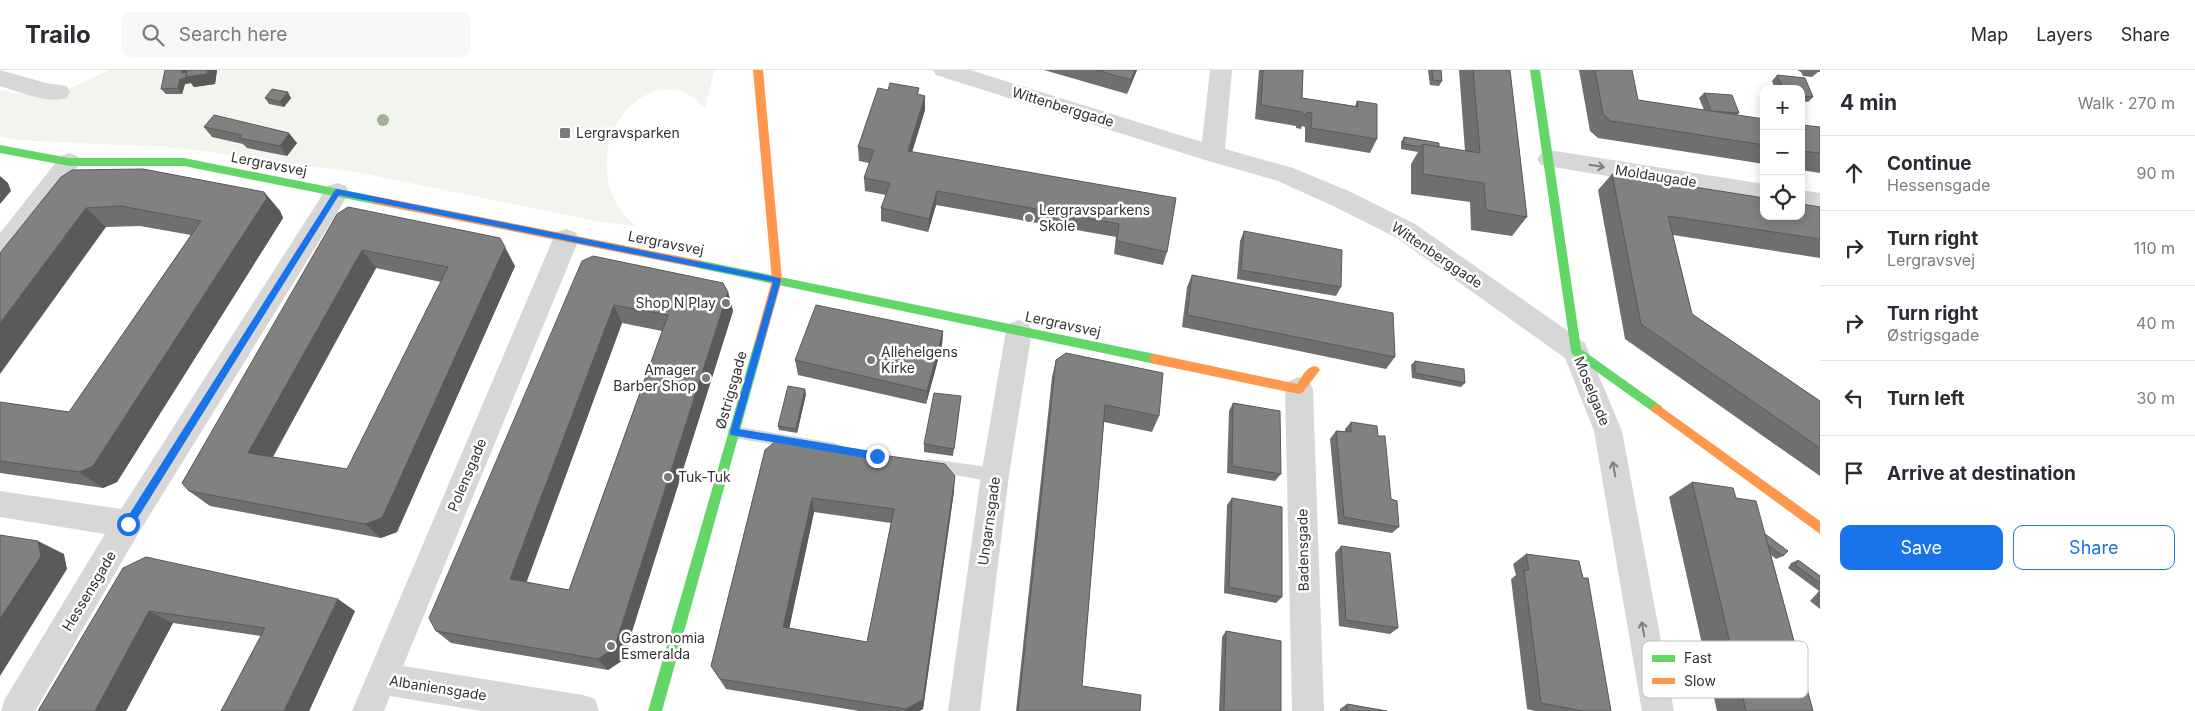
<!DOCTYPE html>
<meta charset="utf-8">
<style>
:root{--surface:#fff;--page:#f7f7f7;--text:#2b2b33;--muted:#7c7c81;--line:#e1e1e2;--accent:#1a73e8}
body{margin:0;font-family:Inter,sans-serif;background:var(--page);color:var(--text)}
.controls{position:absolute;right:15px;top:15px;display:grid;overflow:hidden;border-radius:10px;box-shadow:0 2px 12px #0003}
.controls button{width:45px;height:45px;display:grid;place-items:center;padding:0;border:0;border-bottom:1px solid var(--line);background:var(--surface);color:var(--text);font:25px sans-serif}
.stop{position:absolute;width:15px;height:15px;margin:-11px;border:4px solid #1a73e8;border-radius:50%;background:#fff}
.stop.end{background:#1a73e8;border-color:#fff;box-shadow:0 1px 5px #0008}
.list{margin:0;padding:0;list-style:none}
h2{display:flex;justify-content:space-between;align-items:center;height:65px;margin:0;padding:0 20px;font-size:21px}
h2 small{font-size:16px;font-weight:400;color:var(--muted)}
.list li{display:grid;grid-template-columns:32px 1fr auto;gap:15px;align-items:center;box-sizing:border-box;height:75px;padding:0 20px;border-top:1px solid var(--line)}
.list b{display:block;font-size:19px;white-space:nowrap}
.list p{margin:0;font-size:16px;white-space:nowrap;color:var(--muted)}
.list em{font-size:16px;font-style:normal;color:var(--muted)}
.actions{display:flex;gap:10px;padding:15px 20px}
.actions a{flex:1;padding:11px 0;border:1px solid var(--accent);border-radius:10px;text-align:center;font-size:18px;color:var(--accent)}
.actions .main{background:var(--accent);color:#fff}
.icon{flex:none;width:28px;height:28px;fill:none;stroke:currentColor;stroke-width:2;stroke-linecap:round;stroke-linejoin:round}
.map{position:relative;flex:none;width:1820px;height:641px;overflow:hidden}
header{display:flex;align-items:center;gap:30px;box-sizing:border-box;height:70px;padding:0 25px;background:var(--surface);border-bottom:1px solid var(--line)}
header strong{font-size:24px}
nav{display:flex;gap:28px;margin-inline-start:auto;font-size:18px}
.search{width:350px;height:45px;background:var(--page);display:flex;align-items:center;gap:12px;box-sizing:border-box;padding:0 18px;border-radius:10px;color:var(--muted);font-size:19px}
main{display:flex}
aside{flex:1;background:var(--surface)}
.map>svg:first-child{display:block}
.green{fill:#f1f5ed}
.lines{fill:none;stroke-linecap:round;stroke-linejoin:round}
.lane{fill:#d7d7d7;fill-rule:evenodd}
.street{fill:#d7d7d7;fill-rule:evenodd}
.fast{fill:#63d668;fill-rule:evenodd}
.slow{fill:#ff974d;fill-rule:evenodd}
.tree{fill:#a2b095}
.wall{fill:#6f6f6f;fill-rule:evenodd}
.shaded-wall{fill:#5a5a5a}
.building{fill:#818181;stroke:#5a5a5a;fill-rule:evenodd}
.oneway{stroke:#7d7d7d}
.route{fill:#1a73e8}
.poi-dot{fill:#7a7a7a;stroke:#fff;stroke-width:2}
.labels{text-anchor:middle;stroke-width:5;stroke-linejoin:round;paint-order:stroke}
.street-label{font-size:14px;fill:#333;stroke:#fff}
.poi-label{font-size:14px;fill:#333;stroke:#fff;text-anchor:start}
.key{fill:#fff;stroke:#c2c2c2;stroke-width:1}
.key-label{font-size:14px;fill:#333}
</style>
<header>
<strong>Trailo</strong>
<div class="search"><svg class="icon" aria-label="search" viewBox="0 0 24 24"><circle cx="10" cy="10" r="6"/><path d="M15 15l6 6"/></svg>Search here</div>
<nav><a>Map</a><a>Layers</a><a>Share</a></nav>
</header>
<main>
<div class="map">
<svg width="1820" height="641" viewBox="0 0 1820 641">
<rect width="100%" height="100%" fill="#fff"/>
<!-- green -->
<path class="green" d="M110,0H714V2L705,38C697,31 690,23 679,21C648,13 618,41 610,69C601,99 610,139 637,156L601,152L361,103L181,78L19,70L0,66V20L46,29Z"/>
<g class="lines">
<!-- lane -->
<g class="lane">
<path d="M734,356L835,373L840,375L842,379L840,383L835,385L734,368L729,366L727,362L729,358Z"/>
<path d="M930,389L995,398L1000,400L1002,405L1000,410L995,412L930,401L925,400L923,395L925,390Z"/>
</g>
<!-- street -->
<g class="street">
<path d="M0,0L46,13L67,16L70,22L67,28C46,34 21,22 0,16Z"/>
<path d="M933,0H970L1202,72L1210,0H1232L1225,79L1293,98L1351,122L1415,154L1585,273L1622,361L1674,641H1642L1594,361L1565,288L1397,168L1333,136L1278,111L1205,90L936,5Z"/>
<path d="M1549,80L1764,114V132L1541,95L1537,89L1541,83Z"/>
<path d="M69,83L77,86L81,92L77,98L9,188L0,191V163L61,86Z"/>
<path d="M337,113L346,116L349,122L346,128L138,464L35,641H1L5,629L105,464L0,447V421L121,439L328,116Z"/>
<path d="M1801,120L1820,123V141L1801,138Z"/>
<path d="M566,159L575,162L579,169L403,596L583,625L595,629L599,641H481L390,626L384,641H352L553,169L557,162Z"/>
<path d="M1019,250L1028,253L1032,261L1009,405L980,641H948L981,405L1006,261L1010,253Z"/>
<path d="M1299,307L1309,311L1313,319L1324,641H1292L1285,319L1289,311Z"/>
</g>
<!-- fast -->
<g class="fast">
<path d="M1530,0H1540L1581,279L1661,336L1663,339L1661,342L1657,344L1653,342L1572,284L1571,281Z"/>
<path d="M0,75L69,88H184L374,126L379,130L374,134L184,96H69L0,83Z"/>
<path d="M698,190L1155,284L1159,286L1161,289L1159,292L1155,294L698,198L693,194Z"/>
<path d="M759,269L763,271L764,274L662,641H648L754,274L755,271Z"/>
</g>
<!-- slow -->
<g class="slow">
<path d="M753,0H763L782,210L764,274L763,277H755L754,274L772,210Z"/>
<path d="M374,126L698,190L703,194L698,198L374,134L369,130Z"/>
<path d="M1155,284L1297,314C1302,307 1308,293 1318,297L1320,300L1303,322L1299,324L1155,294L1151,292L1149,289L1151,286Z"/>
<path d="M1657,334L1820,451V464L1653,342L1651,339L1653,336Z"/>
</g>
</g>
<!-- trees -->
<circle class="tree" cx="383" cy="50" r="6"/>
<!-- wall -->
<g class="wall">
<path d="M187,0H217L215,14L194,17L191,13L185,14L182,24H166L161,19Z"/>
<path d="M1044,0H1137L1127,24Z"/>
<path d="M1259,0H1303L1302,28L1355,36L1357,31L1377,69L1370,83L1305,72V57L1302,56L1301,59L1296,58V56L1255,49Z"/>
<path d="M1428,0H1441L1442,11L1439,16L1430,15Z"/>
<path d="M1459,0H1510L1527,147L1512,166L1471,160L1470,132L1411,124V94L1418,82L1401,79V72L1404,67L1439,77L1465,81Z"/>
<path d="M1579,0H1632L1638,30L1704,40L1699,28L1704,23L1739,43L1737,45L1764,49V94L1598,68L1590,61Z"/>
<path d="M1797,0H1820V2H1818L1812,7L1803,6L1801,2Z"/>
<path d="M1777,5L1805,8L1813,27L1808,32L1801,31V19H1775L1772,11Z"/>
<path d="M919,18L918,24L925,40L912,82L1176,128L1167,182L1163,195L1114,184L1116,167L936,135L928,162L881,151V138L886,125L865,121L864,108L869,93L859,91L858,77L888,20Z"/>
<path d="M265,28H291L284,37L269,34Z"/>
<path d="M1801,55L1820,57V103L1801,100Z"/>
<path d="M204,57L297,73L287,86L247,78L243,74L212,67Z"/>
<path d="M143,99L264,122L280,141L283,148L117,412L103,418L0,403V332L69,342L191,165L140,156L106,157L0,183Z"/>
<path d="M1612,104L1820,137V188L1673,165L1692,244L1820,331V406L1625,269L1598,120Z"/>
<path d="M337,144L515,196L397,462L381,468L210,436L189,421ZM376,198L441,212L347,399L273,387Z"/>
<path d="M1244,161L1341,217L1336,226L1237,209L1240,171Z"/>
<path d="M582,191L728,222L733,241L623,590L608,600L451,573L436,561ZM622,253L662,261L569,520L526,512Z"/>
<path d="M1192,205L1395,287L1386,299L1182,257L1187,217Z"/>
<path d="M943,261L942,275L926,334L798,305L795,290Z"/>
<path d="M1056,290L1159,346L1152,362L1104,352L1082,616L1140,641H1016L1052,307Z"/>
<path d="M1415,291L1465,313L1461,317L1412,308L1411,295Z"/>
<path d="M806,324L797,363L779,360L778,356Z"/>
<path d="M961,326L953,386L924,382V374Z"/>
<path d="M1233,333L1281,404L1275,411L1227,403L1229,341Z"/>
<path d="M1351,352L1378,366L1391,429L1399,457L1392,463L1338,454L1330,369L1336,361L1345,362V359Z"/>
<path d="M765,380L954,421L923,639L919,641H859L726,619L711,596ZM814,442L891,453L867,572L789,558Z"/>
<path d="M1692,412L1736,428L1783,486L1776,489L1771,485L1813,641H1717L1669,427Z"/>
<path d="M1232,428L1282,527L1276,533L1224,523L1227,435Z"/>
<path d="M1341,476L1398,558L1390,564L1339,556L1335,483Z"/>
<path d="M1526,484L1583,508L1611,641H1535L1527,639L1511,509L1516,505L1513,494Z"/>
<path d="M1798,490L1820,506V539L1810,531L1819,521L1788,498L1791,493Z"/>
<path d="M123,498L355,541L309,641H221L261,566L173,553L126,641H38Z"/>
<path d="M1226,561L1281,641H1219L1222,567Z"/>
<path d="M1347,634L1387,641H1340V639Z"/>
</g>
<!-- shaded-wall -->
<g class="shaded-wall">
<path d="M182,0H187L186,7L208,0H217L215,14L194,17L191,13L185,14L182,24L178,18Z"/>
<path d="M1135,0H1137L1127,24L1131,10Z"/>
<path d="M288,22L291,28L284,37L280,32Z"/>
<path d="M925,26V40L908,95V81Z"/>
<path d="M289,63L297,73L287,86L280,76Z"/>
<path d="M0,106L8,113L11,121L0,134Z"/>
<path d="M937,121L936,135L928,162L929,149Z"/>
<path d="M264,122L280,141L283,148L117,412L103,418L79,402Z"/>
<path d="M86,138L106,157L0,304V253Z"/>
<path d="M505,177L515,196L397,462L381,468L365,454Z"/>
<path d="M362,180L376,198L266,399L248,383Z"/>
<path d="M728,222L733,241L623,590L608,600L598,589Z"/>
<path d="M614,235L622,253L523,522L510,509Z"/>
<path d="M943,261L942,275L926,334L927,321Z"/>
<path d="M805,319L806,324L797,363L796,359Z"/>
<path d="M955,406L954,421L923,639L919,641H906Z"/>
<path d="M812,428L814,442L787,569L783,557Z"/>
<path d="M38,471L64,484L67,499L0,606V549Z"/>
<path d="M338,529L355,541L309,641H284Z"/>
<path d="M149,541L173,553L126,641H95Z"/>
</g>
<!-- building -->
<g class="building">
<path d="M165,0H182V3L187,2L186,8L180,9L178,18L161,19Z"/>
<path d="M187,0H208L207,4L186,7Z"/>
<path d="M1096,0H1135L1131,10Z"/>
<path d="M1263,0H1303L1302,28L1358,37L1357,31L1377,34V69L1311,58L1312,43L1307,42V45L1302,44V42L1261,35Z"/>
<path d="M1432,0H1441L1442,11L1433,10Z"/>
<path d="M1473,0H1510L1527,147L1486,140L1484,113L1423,104V74L1480,83Z"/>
<path d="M1595,0H1632L1638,30L1764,49V75L1611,51L1603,44Z"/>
<path d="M1777,5L1805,8L1813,27L1801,26V19H1783Z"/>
<path d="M890,13L919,18L917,24L925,26L908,81L1176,128L1167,182L1117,171L1119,154L937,121L929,149L881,138L890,113L864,108L874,80L858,77L878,18L888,20Z"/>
<path d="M272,19L288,22L280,32L265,28Z"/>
<path d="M1704,23L1732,25L1739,43L1711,41Z"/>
<path d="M214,45L289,63L280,76L239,68L242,65L204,57Z"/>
<path d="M1801,55L1820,57V83L1801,81Z"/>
<path d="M1404,67L1439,73V77L1423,74L1421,77L1404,74Z"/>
<path d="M143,99L264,122L267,128L93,396L79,402L0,391V332L69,342L201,151L121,136L86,138L0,253V183L61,107L72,100Z"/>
<path d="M1612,104L1764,128V146H1801V134L1820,137V169L1668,146L1692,244L1820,331V378L1641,254Z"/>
<path d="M348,137L500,168L505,177L382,448L365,454L189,421L182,413L337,144ZM362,180L448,197L347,399L248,383Z"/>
<path d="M1244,161L1342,180L1341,217L1241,200Z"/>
<path d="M593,186L723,213L728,222L614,579L598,589L436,561L429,548L582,191ZM614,235L668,245L569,520L510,509Z"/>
<path d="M1192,205L1393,243L1395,287L1187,245Z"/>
<path d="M816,235L943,261L927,321L795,290Z"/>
<path d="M1066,283L1163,303L1159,346L1105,335L1082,616L1141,625L1140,641H1018L1056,290Z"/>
<path d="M1415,291L1464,299L1465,313L1415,303Z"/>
<path d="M788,316L805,319L796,359L778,356Z"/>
<path d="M934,323L961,326L954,379L924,374Z"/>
<path d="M1233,333L1280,341L1281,404L1232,396Z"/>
<path d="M1351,352L1377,356L1378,366H1385L1391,429L1397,431L1399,457L1344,447L1336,361L1351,362Z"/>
<path d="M777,370L945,394L955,406L923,630L906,639L720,609L711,596L765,380ZM812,428L894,439L867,572L783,557Z"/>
<path d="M1692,412L1733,418L1736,428L1756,431L1813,641H1746Z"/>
<path d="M1232,428L1282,437V527L1229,517Z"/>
<path d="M1765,464L1788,481L1783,486L1768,475Z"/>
<path d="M0,465L38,471L41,486L0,549Z"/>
<path d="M1341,476L1390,483L1398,558L1346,550Z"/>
<path d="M1526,484L1579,491L1583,508H1588L1611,641H1582L1541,633L1524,500H1529Z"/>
<path d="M146,487L338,529L284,641H221L265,558L149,541L95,641H38L123,498Z"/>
<path d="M1798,490L1820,506V513L1795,495Z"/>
<path d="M1820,525V530L1817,528Z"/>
<path d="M1226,561L1281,571V641H1224Z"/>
<path d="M1347,634L1387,641H1347Z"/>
</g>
<!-- one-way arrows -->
<defs><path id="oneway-shaft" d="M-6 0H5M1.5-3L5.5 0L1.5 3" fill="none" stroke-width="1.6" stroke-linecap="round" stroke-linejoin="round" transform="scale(1.25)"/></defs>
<g class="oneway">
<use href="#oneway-shaft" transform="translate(1597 96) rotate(9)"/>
<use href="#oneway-shaft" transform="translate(1614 399) rotate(-100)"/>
<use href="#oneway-shaft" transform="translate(1643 559) rotate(-100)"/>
</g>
<!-- route -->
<path class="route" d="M337,119L780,208L781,210L739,359L877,382L880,383V389L877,390L731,365L730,362L773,212L339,125L132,457H125V451L335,120Z"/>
<!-- markers -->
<g class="poi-dot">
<rect x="559" y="57" width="12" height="12" rx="2.5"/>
<circle cx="1029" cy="148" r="5"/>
<circle cx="726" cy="233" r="5"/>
<circle cx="871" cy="290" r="5"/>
<circle cx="706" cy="308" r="5"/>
<circle cx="668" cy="407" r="5"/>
<circle cx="611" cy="576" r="5"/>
</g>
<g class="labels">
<!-- street labels -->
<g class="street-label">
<text transform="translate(1063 37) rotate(17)" y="5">Wittenberggade</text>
<text transform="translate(269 94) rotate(11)" y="5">Lergravsvej</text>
<text transform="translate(1656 106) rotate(9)" y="5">Moldaugade</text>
<text transform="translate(666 173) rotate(11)" y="5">Lergravsvej</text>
<text transform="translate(1437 185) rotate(34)" y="5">Wittenberggade</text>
<text transform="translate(1063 254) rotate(12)" y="5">Lergravsvej</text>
<text transform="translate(731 320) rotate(-74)" y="5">Østrigsgade</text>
<text transform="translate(1592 321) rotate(68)" y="5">Moselgade</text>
<text transform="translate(467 405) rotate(-67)" y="5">Polensgade</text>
<text transform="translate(989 451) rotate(-82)" y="5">Ungarnsgade</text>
<text transform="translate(1303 480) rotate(-91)" y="5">Badensgade</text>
<text transform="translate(89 521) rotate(-59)" y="5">Hessensgade</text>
<text transform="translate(438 618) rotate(9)" y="5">Albaniensgade</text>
</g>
<!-- poi labels -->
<g class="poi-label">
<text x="576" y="68">Lergravsparken</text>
<text x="1039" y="145">Lergravsparkens<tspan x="1039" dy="16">Skole</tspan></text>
<text x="716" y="238" text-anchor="end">Shop N Play</text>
<text x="881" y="287">Allehelgens<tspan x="881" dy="16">Kirke</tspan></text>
<text x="696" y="305" text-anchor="end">Amager<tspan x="696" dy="16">Barber Shop</tspan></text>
<text x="678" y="412">Tuk-Tuk</text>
<text x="621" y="573">Gastronomia<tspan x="621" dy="16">Esmeralda</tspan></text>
</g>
</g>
<!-- legend -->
<rect x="1642" y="571" width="166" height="57" rx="8" class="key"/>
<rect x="1652" y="585" width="23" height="7" fill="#63d668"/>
<rect x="1652" y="608" width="23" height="6" fill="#ff974d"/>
<g class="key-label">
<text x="1684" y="593">Fast</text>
<text x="1684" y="616">Slow</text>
</g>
</svg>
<div class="controls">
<button>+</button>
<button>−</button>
<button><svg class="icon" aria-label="locate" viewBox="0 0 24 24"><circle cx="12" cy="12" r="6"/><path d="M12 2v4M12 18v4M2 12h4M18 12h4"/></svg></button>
</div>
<div class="stop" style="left:128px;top:454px"></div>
<div class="stop end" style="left:877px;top:386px"></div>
</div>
<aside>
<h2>4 min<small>Walk · 270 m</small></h2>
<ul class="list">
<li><svg class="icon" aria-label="ahead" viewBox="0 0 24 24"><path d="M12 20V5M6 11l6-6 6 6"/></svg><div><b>Continue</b><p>Hessensgade</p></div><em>90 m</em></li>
<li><svg class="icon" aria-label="right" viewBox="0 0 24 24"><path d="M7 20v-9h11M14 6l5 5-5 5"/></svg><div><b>Turn right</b><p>Lergravsvej</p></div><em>110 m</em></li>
<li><svg class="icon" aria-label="right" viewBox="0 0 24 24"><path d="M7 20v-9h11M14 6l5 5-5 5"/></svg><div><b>Turn right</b><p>Østrigsgade</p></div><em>40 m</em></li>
<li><svg class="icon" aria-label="left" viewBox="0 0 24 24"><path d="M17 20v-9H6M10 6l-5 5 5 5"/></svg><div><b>Turn left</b></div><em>30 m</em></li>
<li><svg class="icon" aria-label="arrive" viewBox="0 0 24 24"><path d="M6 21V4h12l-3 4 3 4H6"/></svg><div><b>Arrive at destination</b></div></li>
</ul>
<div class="actions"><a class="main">Save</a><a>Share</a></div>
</aside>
</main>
